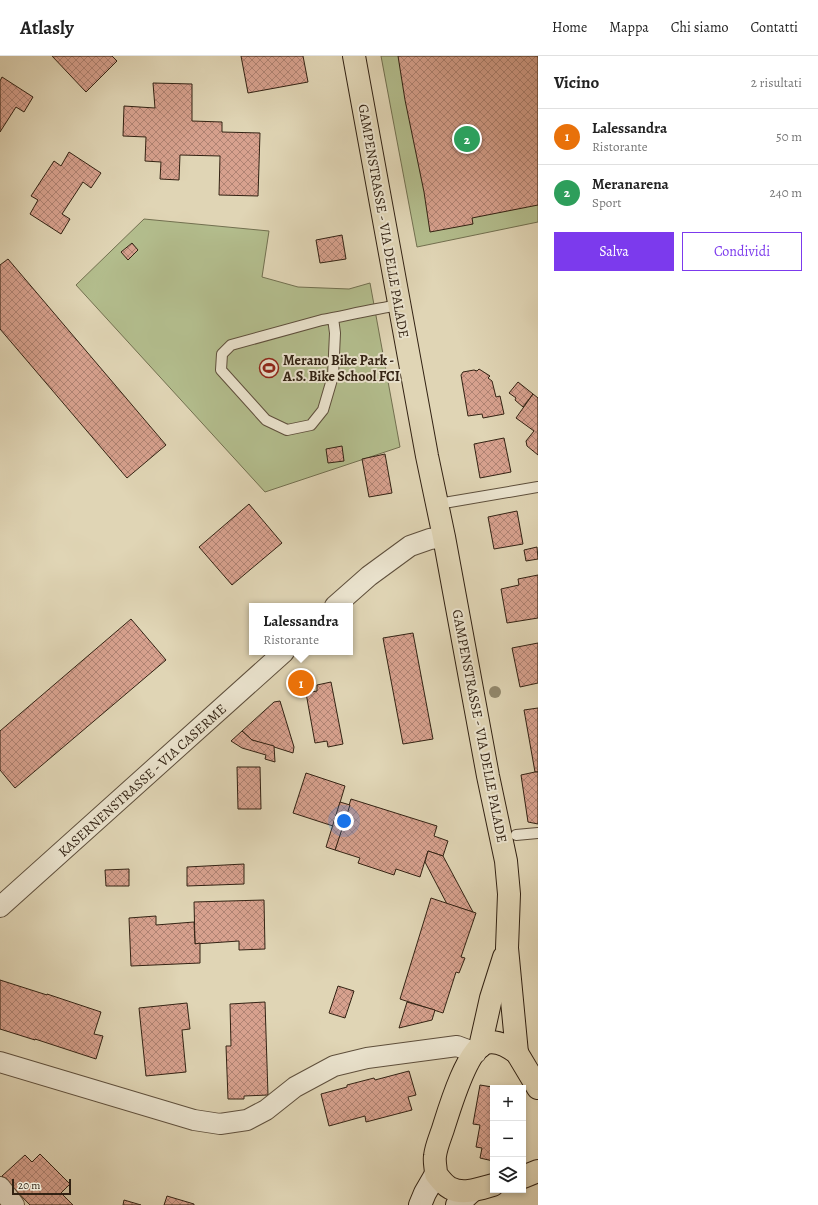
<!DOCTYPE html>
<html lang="it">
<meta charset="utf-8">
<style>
:root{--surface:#fff;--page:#f6f6f6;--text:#222;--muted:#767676;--line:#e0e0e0;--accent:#7c3aed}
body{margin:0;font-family:Alegreya,serif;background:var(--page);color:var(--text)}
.controls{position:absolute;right:12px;bottom:12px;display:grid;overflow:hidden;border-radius:0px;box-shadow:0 2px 6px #0003}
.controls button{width:36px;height:36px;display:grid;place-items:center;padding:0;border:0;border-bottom:1px solid var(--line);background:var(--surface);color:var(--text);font:20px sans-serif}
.scale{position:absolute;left:12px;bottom:10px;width:59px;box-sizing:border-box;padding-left:4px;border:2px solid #322213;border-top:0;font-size:11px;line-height:14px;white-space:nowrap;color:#322213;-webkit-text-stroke:3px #ebe4cf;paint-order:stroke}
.you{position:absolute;left:344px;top:765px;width:14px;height:14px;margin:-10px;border:3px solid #fff;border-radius:50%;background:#1a73e8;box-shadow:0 0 0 6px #1a73e833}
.badge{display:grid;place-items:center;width:26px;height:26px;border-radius:50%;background:var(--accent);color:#fff;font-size:13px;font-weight:700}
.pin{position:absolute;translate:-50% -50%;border:2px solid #fff;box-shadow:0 1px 4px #0006}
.popup{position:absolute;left:249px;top:547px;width:104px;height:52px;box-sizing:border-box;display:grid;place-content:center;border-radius:0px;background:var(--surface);filter:drop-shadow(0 1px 3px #0005);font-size:13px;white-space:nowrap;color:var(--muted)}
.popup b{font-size:15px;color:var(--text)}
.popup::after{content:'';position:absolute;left:50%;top:100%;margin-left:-8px;border:8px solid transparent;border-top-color:var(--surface)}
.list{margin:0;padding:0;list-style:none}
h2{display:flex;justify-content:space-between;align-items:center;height:52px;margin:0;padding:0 16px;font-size:17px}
h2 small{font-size:13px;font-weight:400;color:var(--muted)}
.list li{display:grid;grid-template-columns:26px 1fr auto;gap:12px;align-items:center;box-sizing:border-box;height:56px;padding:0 16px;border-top:1px solid var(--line)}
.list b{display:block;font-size:15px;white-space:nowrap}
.list p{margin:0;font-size:13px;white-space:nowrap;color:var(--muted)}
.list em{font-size:13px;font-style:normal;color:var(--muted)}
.actions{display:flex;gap:8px;padding:12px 16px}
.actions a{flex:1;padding:9px 0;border:1px solid var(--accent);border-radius:0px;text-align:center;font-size:14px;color:var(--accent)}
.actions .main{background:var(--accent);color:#fff}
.icon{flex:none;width:22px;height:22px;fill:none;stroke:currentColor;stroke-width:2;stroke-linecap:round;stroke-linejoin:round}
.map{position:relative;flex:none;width:538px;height:1149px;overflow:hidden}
header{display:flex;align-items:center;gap:24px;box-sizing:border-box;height:56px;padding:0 20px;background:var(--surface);border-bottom:1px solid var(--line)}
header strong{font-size:19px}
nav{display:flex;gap:22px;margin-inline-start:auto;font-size:14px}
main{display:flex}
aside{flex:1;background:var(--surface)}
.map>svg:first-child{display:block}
.garden{fill:#b3bd8d;stroke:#727050}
.building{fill:url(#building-cross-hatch);stroke:#322213}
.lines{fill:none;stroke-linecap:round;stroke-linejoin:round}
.lane-casing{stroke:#5e4f3c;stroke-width:12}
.street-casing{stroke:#5e4f3c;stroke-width:22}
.secondary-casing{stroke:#322213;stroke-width:24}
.primary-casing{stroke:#322213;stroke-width:24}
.lane{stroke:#ebe4cf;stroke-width:10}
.street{stroke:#ebe4cf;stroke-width:20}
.secondary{stroke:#ebe4cf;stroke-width:22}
.primary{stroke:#e0d5b5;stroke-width:22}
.tree{fill:#92886d}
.labels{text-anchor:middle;stroke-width:4;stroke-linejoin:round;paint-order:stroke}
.street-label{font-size:14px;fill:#322213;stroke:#ebe4cf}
.poi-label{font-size:14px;font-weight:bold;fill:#322213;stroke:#ebe4cf;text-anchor:start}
</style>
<header>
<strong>Atlasly</strong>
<nav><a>Home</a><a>Mappa</a><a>Chi siamo</a><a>Contatti</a></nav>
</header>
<main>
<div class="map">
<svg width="538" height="1149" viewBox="0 0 538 1149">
<defs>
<pattern id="building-cross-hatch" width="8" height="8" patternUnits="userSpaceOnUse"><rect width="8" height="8" fill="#d7a18e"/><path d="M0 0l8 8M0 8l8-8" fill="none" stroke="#af8373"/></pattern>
</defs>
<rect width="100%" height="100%" fill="#e0d5b5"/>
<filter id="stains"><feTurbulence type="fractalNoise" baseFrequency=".005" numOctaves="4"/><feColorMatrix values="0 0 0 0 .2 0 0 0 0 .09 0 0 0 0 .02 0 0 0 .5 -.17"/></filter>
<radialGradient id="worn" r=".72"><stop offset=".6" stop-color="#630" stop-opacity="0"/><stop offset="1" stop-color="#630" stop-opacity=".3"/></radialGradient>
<!-- garden -->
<g class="garden">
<path d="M381,0H538V166L417,191Z"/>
<path d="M144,163L269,175L262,221L298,231L349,233L370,227L400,391L265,436L76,229Z"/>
</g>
<!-- building -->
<g class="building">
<path d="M52,0H112L117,5L86,36Z"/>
<path d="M241,0H303L308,26L248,37Z"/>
<path d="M398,0H538V149L472,162L473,168L430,176L424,136L405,44Z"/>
<path d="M2,21L33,41L24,56L16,51L0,76V25Z"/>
<path d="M153,27L192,28V65L222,66V76L260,77L258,140L219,139L220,100L180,99L179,124L160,123L161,106L145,105L146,81L123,80L124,50L155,52Z"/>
<path d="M69,96L101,117L91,132L83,126L62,158L70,163L61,178L30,158L38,144L31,140L54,105L61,110Z"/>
<path d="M342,179L346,203L320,207L316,184Z"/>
<path d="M132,187L138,194L128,204L121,196Z"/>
<path d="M8,203L166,389L127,422L0,273V209Z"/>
<path d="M479,313L490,320L488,322L492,325L496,341L500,340L504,358L483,362L482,358L468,360L461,319L463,316L474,314L477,315Z"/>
<path d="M518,326L533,338L523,351L515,344L516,342L509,337Z"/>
<path d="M533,338L538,342V399L527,390L526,385L534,375L516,362Z"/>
<path d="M504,382L511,416L480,422L474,388Z"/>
<path d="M342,390L344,405L328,407L326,393Z"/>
<path d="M385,398L392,437L369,441L362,403Z"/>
<path d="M249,448L282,487L232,529L199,491Z"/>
<path d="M517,455L523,488L494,493L488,461Z"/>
<path d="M537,491L538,503L526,505L524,494Z"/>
<path d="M538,519V562L507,567L501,533L519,529L518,523Z"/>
<path d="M131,563L166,604L15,732L0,714V675Z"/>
<path d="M413,577L433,683L403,688L383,582Z"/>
<path d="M538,587V627L520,631L512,592Z"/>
<path d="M331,626L343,688L328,691L327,685L315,687L306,637L317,635V629Z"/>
<path d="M280,645L294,691L293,697L252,684L242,675L274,646Z"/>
<path d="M538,652V716H535L524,654Z"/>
<path d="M242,675L252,684L274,690L275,706L265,703L266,699L242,692L231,685Z"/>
<path d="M237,711H260L261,753H238Z"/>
<path d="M535,716H538V768L528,766L521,719Z"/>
<path d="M306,717L345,730L333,770L293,757Z"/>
<path d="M351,743L437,770L434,780L448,785L443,800L428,795L420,821L396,813L394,819L358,807L360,802L335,794Z"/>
<path d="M340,746L350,749L335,794L326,791Z"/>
<path d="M428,795L443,800L473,856L447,848L425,806Z"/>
<path d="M244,808V828L187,830V811Z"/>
<path d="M129,813V830H106L105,814Z"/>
<path d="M431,842L476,857L461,901L465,902L459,917L456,916L443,957L400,943Z"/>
<path d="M264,844L265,893L239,894V885L195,888L194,846Z"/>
<path d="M156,860V869L194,866L195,888L200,887V907L131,910L129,862Z"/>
<path d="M0,924L47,939V938L101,956L94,978L103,980L96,1003L35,983V984L0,973Z"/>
<path d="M338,930L354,935L345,962L329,957Z"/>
<path d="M265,946L268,1039L244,1040V1043H228L226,990H231L230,948Z"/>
<path d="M407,946L435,954L432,964L399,972Z"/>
<path d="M187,947L190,973L182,974L186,1016L146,1020L139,952Z"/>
<path d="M409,1015L416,1039L408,1041L412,1054L366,1066L365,1060L329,1070L321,1038L347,1031V1029L374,1022L375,1024Z"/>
<path d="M480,1029L498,1032H493V1105L480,1102L482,1092L476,1091L480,1069L473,1068Z"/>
<path d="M40,1098L70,1128L61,1137L73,1149H30L2,1120L25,1099L32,1106Z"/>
<path d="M167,1140L194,1148V1149H164Z"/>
<path d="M124,1144L141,1149H123Z"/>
</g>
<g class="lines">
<!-- lane casing -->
<g class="lane-casing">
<g id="lane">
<path d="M333,262L335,277L333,320L323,354L311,369L287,374L266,364L221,314L222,298L231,289L322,264C348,259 374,253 400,249"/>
<path d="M438,448L538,431"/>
<path d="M516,779L538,777"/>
</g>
</g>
<!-- street casing -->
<g class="street-casing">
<g id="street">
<path d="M335,550L369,520L410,490L430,483L444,481"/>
<path d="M0,851L284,596"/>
<path d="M0,1006L194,1064L220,1068L247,1064L266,1054L295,1031L334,1010L367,1002L457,990L476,997"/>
<path d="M0,1131L14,1149"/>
</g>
</g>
<!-- secondary casing -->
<g class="secondary-casing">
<g id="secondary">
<path d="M420,1149L425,1137L436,1118"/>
<path d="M457,1149L472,1135"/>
</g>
</g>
<!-- primary casing -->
<g class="primary-casing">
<g id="primary">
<path d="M354,0L427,400L444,481L488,720L506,805L509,838L507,892L517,997"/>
<path d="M480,991L491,942L504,901"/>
<path d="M523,1121L538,1115"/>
<path d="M493,1129C479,1133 463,1139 450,1132C444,1129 440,1123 436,1118C436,1112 434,1106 435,1100C436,1091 440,1082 443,1073C449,1054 467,993 486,987C497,984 509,991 517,997L538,1032"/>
</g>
</g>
<!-- lane -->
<use href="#lane" class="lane"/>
<!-- street -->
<use href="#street" class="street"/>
<!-- secondary -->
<use href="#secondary" class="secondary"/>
<!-- primary -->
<use href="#primary" class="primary"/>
</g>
<!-- trees -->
<circle class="tree" cx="495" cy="636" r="6"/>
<!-- icons -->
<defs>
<g id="stadium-ring" transform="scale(1)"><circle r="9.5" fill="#ebe4cf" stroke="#8f2418" stroke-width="1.5"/><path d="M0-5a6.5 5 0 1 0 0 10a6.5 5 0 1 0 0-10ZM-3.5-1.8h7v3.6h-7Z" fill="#8f2418"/></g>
</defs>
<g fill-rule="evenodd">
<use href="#stadium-ring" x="269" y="312"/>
</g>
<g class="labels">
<!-- street labels -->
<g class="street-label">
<text transform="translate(384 165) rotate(80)" y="5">GAMPENSTRASSE - VIA DELLE PALADE</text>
<text transform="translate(480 670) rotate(79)" y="5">GAMPENSTRASSE - VIA DELLE PALADE</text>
<text transform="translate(142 724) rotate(-42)" y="5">KASERNENSTRASSE - VIA CASERME</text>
</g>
<!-- poi labels -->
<g class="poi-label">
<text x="283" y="309">Merano Bike Park -<tspan x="283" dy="16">A.S. Bike School FCI</tspan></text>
</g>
</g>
<rect width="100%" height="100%" filter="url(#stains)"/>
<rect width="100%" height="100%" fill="url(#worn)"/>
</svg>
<div class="controls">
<button>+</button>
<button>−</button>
<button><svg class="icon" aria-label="layers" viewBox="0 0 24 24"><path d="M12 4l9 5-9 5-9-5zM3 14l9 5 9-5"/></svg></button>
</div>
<div class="scale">20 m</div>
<div class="you"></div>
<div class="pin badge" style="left:301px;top:627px;background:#e8710a">1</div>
<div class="popup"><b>Lalessandra</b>Ristorante</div>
<div class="pin badge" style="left:467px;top:83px;background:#2e9e5b">2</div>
</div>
<aside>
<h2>Vicino<small>2 risultati</small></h2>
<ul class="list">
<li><span class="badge" style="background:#e8710a">1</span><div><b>Lalessandra</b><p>Ristorante</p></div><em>50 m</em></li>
<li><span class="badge" style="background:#2e9e5b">2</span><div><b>Meranarena</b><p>Sport</p></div><em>240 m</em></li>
</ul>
<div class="actions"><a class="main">Salva</a><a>Condividi</a></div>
</aside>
</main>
